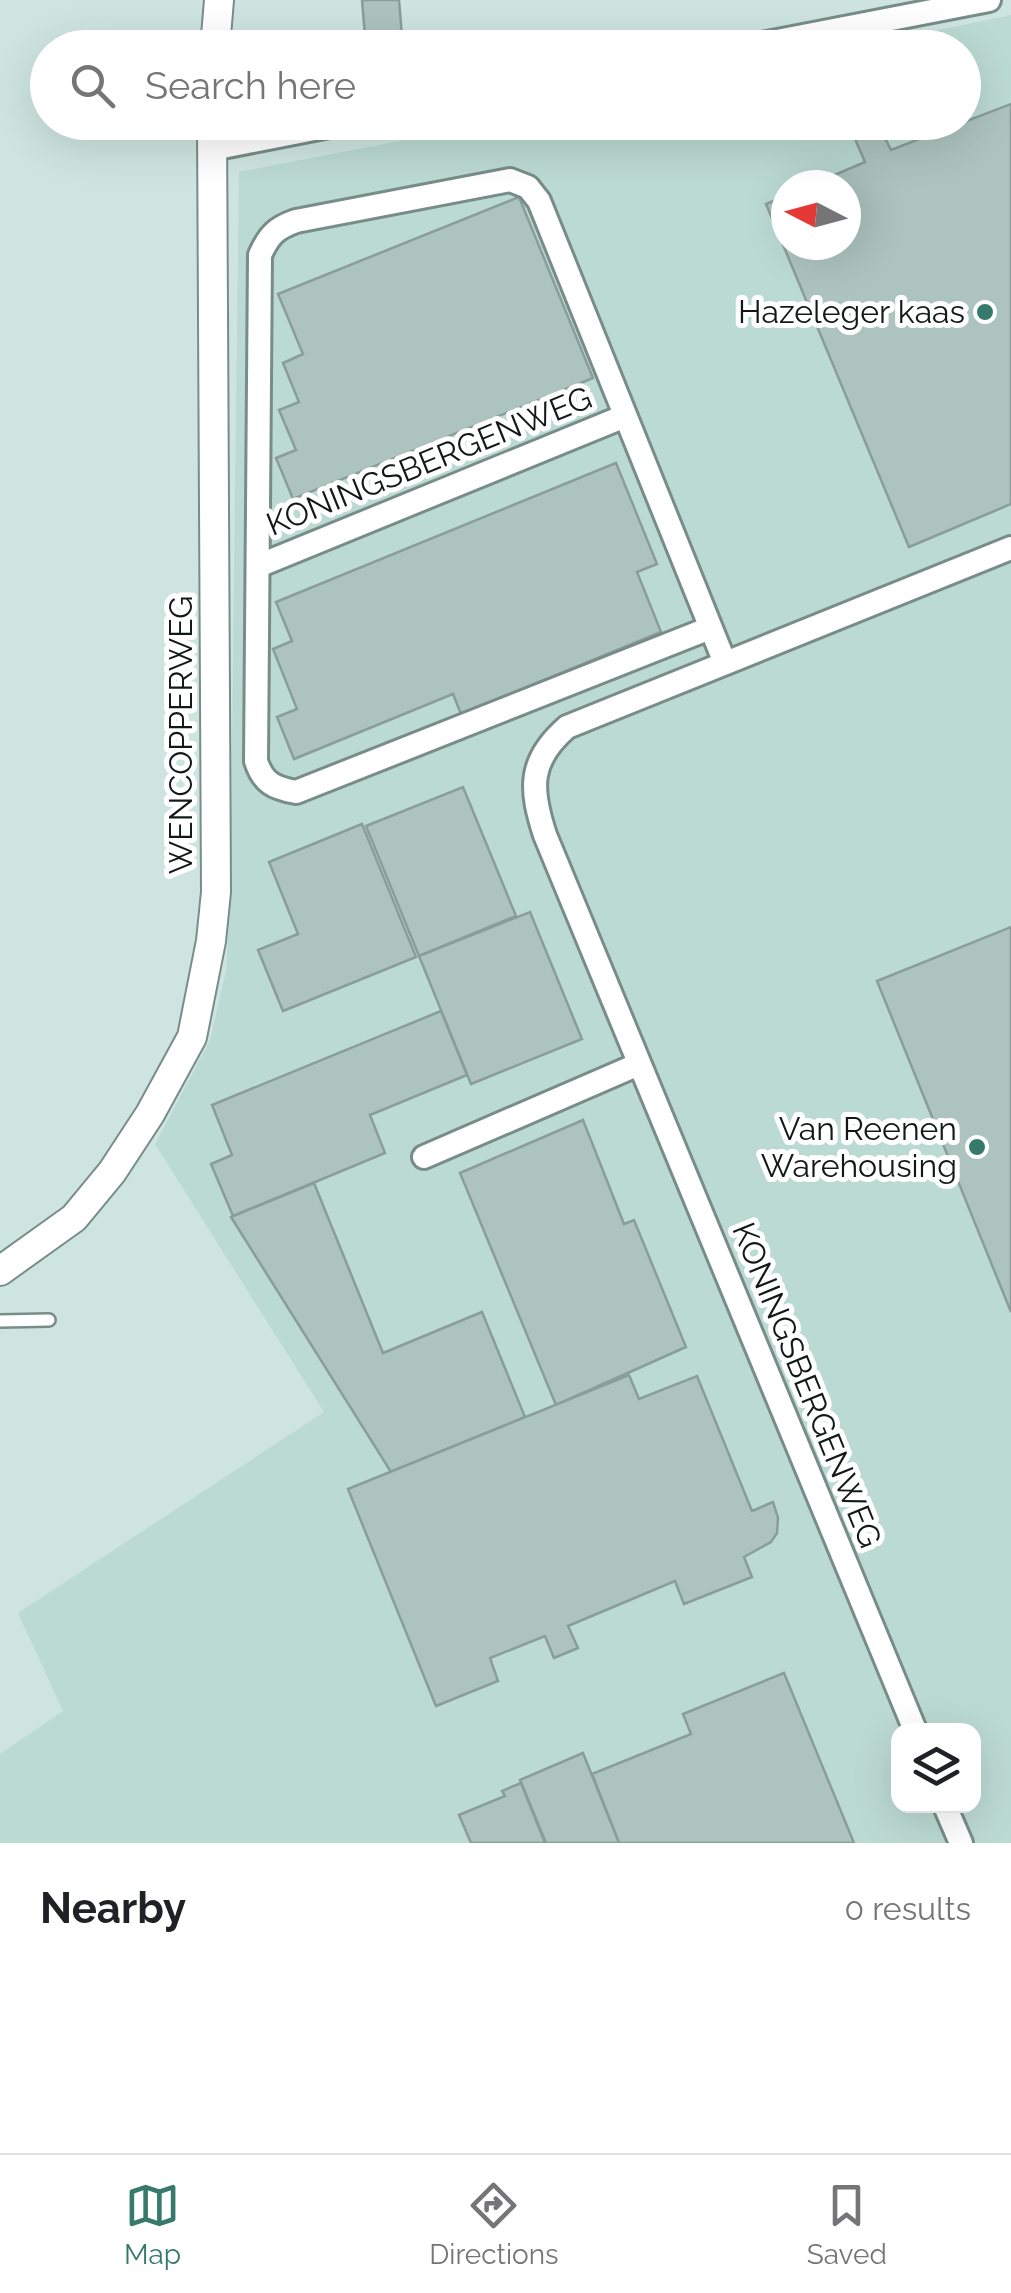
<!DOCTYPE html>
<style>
:root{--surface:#fff;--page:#f6f6f6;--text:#202124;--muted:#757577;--line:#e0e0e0;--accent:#377a6b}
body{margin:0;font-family:Raleway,sans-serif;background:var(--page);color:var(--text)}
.controls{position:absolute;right:30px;bottom:30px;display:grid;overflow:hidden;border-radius:20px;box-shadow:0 10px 40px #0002}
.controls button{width:90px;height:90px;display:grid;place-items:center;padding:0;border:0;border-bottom:2px solid var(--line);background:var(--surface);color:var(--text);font:50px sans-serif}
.compass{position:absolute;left:771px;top:170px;width:90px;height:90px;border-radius:50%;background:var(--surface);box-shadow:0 10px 40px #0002;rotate:276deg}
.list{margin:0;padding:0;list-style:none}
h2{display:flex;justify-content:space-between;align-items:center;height:130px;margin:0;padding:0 40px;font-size:42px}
h2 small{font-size:32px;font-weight:400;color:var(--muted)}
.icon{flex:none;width:55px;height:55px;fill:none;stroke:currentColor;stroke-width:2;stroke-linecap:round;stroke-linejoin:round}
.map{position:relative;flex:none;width:1011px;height:1843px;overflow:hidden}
.search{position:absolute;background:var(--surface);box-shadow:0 10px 40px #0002;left:30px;right:30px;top:30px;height:110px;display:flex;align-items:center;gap:25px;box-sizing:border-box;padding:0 35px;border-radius:55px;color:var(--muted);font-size:38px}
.sheet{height:310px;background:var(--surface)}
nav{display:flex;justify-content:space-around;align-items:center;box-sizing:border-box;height:140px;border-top:2px solid var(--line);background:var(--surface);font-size:28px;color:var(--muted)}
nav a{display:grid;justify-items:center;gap:5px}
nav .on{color:var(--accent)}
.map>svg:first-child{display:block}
.built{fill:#bbdad1;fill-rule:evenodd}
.building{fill:#adc3bd;stroke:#899e98;stroke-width:2.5}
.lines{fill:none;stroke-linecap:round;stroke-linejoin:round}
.service-casing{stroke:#788d87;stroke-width:16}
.minor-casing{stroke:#788d87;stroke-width:28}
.tertiary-casing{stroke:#788d87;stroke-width:32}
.service{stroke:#fff;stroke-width:11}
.minor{stroke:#fff;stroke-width:22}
.tertiary{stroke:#fff;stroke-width:28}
.poi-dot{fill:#377a6b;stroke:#fff;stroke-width:4}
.labels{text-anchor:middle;stroke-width:10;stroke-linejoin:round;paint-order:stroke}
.poi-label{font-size:32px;fill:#111917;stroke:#fff;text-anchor:end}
.street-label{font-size:32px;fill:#111917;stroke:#fff}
</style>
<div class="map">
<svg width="1011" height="1843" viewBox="0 0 1011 1843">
<rect width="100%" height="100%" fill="#cee5df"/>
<!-- built -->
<path class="built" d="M1011,15V1843H0V1754L63,1711L18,1613L324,1412L155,1144L210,1040L226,971L230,900L239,172L493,123L964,122V48L856,47ZM786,185H846V245H786ZM898,1730H974V1806H898Z"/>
<!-- building -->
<g class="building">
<path d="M362,0H399L403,48H366Z"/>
<path d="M1011,104V504L909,547L766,204L786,196V245H846V185H811L865,162L855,139L880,128L891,150Z"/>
<path d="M519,197L593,378L293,499L276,458L296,450L279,410L299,402L283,363L303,354L278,294Z"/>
<path d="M616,463L657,564L637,572L661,632L461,714L453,694L294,759L277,717L297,709L273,649L292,641L276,602Z"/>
<path d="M463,787L516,916L419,956L366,826Z"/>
<path d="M362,824L416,957L283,1011L258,950L298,934L269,862Z"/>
<path d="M530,912L582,1039L471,1084L419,956Z"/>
<path d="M1011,927V1312L877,981Z"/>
<path d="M441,1011L467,1075L370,1115L385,1153L233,1216L211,1164L232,1155L212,1105Z"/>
<path d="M583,1120L624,1224L634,1220L686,1347L556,1405L460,1173Z"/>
<path d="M314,1183L383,1353L482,1312L525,1417L391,1472L231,1217Z"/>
<path d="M629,1375L639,1399L697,1376L752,1511L773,1502L778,1518L777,1533L771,1542L744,1557L752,1577L684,1604L675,1581L568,1626L578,1648L554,1658L545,1636L490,1658L498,1681L436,1706L348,1489Z"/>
<path d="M784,1673L854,1843H619L592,1774L691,1734L683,1714Z"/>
<path d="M583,1753L619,1843H546L520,1780Z"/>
<path d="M521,1783L545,1843H471L459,1815L505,1796L502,1791Z"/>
</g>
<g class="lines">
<!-- service casing -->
<g class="service-casing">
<path id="service" d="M0,1321L49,1320"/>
</g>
<!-- minor casing -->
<g class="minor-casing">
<g id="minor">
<path d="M741,48L989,0"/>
<path d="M212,149L350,122"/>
<path d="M258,566L625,416"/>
<path d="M710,628L296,792C274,788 263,783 256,761L260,255C269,235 276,228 296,221L510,180L528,187L539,201L725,663"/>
<path d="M424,1157L639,1064"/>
<path d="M915,1730L545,835C530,789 528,761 567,727L1011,548"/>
<path d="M945,1806L961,1843"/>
</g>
</g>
<!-- tertiary casing -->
<g class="tertiary-casing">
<g id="tertiary">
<path d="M215,48L219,0"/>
<path d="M0,1271L74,1218L112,1172L150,1114L192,1037L211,941L216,892L212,122"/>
</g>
</g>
<!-- service -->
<use href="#service" class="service"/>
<!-- minor -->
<use href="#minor" class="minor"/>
<!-- tertiary -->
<use href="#tertiary" class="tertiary"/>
</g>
<!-- markers -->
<g class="poi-dot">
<circle cx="985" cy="312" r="10"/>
<circle cx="977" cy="1147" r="10"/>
</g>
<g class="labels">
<!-- poi labels -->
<g class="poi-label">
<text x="965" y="323">Hazeleger kaas</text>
<text x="957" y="1140">Van Reenen<tspan x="957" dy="37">Warehousing</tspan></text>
</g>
<!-- street labels -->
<g class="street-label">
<text transform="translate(429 461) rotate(-22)" y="11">KONINGSBERGENWEG</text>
<text transform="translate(181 735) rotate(-90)" y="11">WENCOPPERWEG</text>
<text transform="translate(807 1385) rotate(68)" y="11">KONINGSBERGENWEG</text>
</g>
</g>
</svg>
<div class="controls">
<button><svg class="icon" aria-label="layers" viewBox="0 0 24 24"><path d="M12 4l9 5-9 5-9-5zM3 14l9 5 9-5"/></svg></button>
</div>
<svg class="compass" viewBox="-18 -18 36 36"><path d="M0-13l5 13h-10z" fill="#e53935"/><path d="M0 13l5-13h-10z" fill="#757577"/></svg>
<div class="search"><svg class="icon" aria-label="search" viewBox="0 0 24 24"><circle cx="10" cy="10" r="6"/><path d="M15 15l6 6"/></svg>Search here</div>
</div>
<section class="sheet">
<h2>Nearby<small>0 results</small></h2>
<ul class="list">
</ul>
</section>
<nav>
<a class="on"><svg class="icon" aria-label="map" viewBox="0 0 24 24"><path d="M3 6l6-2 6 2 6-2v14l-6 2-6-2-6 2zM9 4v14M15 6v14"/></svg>Map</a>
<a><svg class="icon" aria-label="directions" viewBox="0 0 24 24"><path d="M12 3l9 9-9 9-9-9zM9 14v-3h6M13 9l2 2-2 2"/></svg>Directions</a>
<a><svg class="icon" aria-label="saved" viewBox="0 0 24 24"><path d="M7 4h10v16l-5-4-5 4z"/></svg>Saved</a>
</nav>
